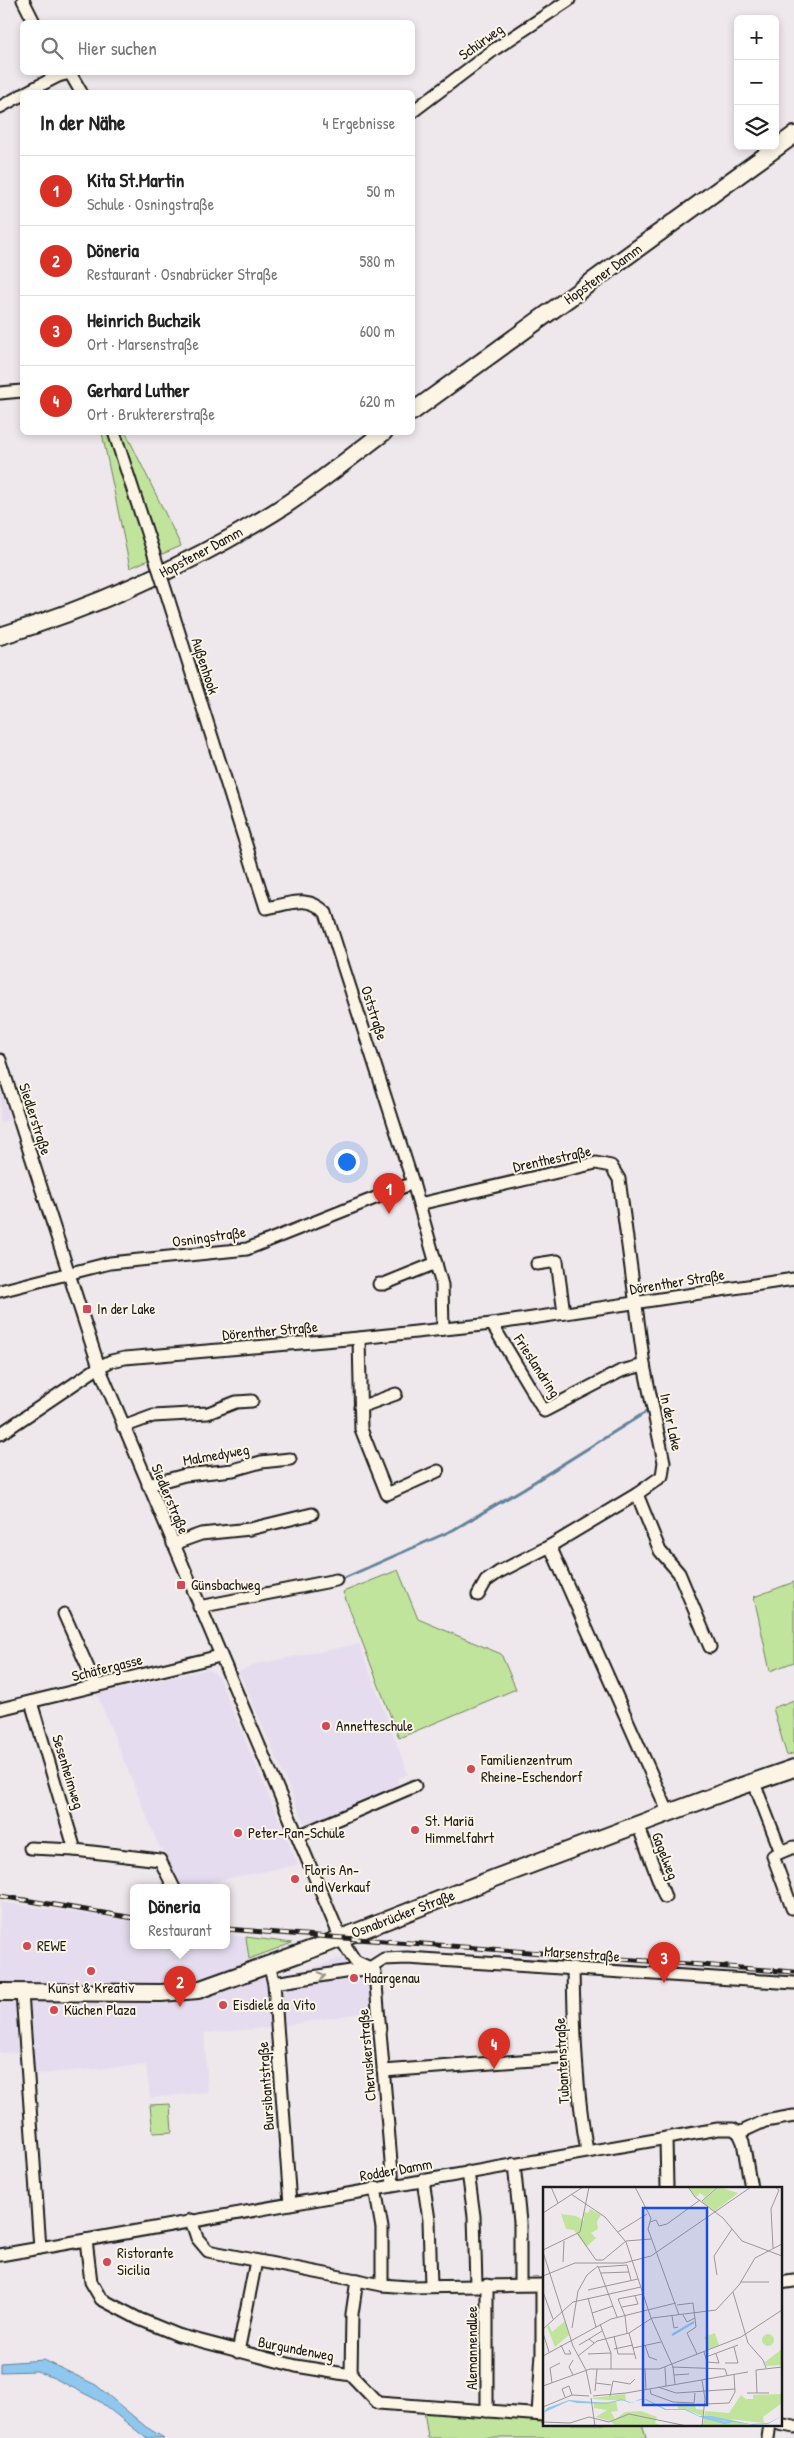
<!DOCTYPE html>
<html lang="de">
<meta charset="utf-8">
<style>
:root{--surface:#fff;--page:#f6f6f6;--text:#222;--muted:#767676;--line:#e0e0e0;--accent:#d93025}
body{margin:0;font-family:"Patrick Hand",sans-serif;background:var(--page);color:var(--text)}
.controls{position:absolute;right:15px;top:15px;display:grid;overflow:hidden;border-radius:8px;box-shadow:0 2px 8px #0003}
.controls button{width:45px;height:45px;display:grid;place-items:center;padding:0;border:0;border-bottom:1px solid var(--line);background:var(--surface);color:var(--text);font:25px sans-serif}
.you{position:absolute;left:346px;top:1161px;width:18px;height:18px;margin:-12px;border:4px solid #fff;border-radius:50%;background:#1a73e8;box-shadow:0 0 0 8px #1a73e833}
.badge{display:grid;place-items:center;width:32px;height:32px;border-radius:50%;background:var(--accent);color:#fff;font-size:16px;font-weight:700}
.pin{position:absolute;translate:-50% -41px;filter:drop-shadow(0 1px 2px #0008)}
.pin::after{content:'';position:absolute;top:26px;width:18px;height:15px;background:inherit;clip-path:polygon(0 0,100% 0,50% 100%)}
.popup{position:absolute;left:130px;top:1884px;width:100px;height:65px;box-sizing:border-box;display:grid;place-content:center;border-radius:8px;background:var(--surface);filter:drop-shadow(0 1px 4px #0005);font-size:16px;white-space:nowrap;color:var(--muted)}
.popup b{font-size:19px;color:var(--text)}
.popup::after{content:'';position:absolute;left:50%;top:100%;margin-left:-10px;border:10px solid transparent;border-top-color:var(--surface)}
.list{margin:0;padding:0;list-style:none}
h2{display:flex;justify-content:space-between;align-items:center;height:65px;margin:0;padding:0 20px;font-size:21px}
h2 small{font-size:16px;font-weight:400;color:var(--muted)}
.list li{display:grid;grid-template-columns:32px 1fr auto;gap:15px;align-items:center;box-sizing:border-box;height:70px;padding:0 20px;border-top:1px solid var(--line)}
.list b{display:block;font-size:19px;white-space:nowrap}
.list p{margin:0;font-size:16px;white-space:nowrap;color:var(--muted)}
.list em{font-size:16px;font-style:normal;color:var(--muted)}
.icon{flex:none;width:28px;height:28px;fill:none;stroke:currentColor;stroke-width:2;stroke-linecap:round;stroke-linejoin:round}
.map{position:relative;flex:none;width:794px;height:2438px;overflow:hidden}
.search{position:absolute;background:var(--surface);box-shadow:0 2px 8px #0003;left:20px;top:20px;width:395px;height:55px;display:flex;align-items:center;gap:12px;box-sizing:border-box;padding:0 18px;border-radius:8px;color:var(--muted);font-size:19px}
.panel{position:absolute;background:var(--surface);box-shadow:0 2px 8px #0003;left:20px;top:90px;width:395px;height:345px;border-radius:8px}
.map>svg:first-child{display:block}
.built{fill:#e5ddef}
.green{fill:#c1e49d;stroke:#6e805c}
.water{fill:#90c7ee;stroke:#62839a}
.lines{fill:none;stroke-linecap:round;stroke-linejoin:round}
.stream{stroke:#62839a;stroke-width:3}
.minor-casing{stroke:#1c1c1c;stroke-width:15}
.secondary-casing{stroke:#1c1c1c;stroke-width:20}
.minor{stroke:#fcf5e5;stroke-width:11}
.secondary{stroke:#fcf5e5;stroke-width:16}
.rail-casing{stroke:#1c1c1c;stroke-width:5}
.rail{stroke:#fcf5e5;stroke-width:3;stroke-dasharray:9;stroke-linecap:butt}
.minor-bridge-casing{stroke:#1c1c1c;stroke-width:15;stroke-linecap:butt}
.minor-bridge{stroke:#fcf5e5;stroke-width:11}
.oneway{stroke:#97938b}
.poi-dot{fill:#d1495b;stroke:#fcf5e5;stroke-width:2}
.labels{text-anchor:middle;stroke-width:4;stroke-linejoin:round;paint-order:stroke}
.street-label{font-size:15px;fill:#1c1c1c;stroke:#fcf5e5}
.poi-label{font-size:15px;fill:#1c1c1c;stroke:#fcf5e5;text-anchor:start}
.inset-river{fill:none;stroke:#90c7ee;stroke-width:2.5}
.inset-road{fill:none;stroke:#9a9698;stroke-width:1}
.view{fill:#1d4ed8;fill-opacity:0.15;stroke:#1d4ed8;stroke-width:2.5}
.inset-edge{fill:none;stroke:#1c1c1c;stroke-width:2.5}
</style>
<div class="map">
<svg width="794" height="2438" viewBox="0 0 794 2438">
<rect width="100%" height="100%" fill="#eee7eb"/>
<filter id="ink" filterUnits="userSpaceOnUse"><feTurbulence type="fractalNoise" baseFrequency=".02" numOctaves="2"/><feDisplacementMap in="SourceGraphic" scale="10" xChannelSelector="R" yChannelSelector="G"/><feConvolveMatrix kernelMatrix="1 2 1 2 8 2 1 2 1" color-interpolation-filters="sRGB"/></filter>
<g filter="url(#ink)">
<!-- built -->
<g class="built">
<path d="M0,1085L10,1120L0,1123Z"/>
<path d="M359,1644L408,1774L399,1778L395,1791L306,1827L242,1678L236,1673L256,1664Z"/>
<path d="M208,1669L218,1676L298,1865L182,1887L176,1883L162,1848L160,1849L97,1694Z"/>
<path d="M0,1902L134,1921V1946H226V1934L246,1937L248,1959L284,1978L343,1957L370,1979L372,2011L269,2028L204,2033L208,2092L150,2098L146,2065L36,2074L19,2052L0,2053Z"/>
</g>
<!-- green -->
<g class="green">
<path d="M102,433H126L181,546L130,568Z"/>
<path d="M398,1570L418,1619L501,1654L516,1689L399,1738L343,1592Z"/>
<path d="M794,1582V1662L770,1671L754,1597Z"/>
<path d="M794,1700V1753L787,1756L773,1708Z"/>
<path d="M246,1937L292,1943L249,1959Z"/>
<path d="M170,2104L172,2132L153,2133L150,2105Z"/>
<path d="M424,2411L544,2418V2424H642L646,2438H428Z"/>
</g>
<!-- water -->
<path class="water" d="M44,2360L96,2385L146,2427L164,2438H146L99,2401L54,2378L37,2371L0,2372V2363Z"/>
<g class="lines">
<!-- stream -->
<path class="stream" d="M342,1579L453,1530L523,1489L646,1412"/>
<!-- minor casing -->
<g class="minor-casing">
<g id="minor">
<path d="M23,0L34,22"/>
<path d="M56,72L58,76L70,73L81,92"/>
<path d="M27,92L58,76"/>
<path d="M0,107L22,95"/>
<path d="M412,112L495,49L569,0"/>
<path d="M0,393L22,391"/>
<path d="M114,432L151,545"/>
<path d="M169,601L266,908C290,904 308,894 326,913L413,1183L442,1285L443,1329"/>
<path d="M0,1060L99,1367L341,1939L355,1961L370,1968L375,1973L393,2185"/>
<path d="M419,1204L596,1163L611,1166L619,1179L644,1365L664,1462L662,1476L637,1494L550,1546L669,1814"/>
<path d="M537,1264L557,1261L564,1313"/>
<path d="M379,1284H384L436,1263"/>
<path d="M0,1291L110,1263L247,1249L413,1183"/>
<path d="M492,1324L544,1411L621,1371L644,1365"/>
<path d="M359,1338L361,1429L387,1494L438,1471"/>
<path d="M360,1407L396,1394"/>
<path d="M123,1427L153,1416L208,1413L236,1402L252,1401"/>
<path d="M0,1434L99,1367L111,1361L125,1358L359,1338L492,1324L794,1279"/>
<path d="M148,1485L185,1475L233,1470L261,1462L290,1459"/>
<path d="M637,1494L660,1551L679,1573L710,1647"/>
<path d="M173,1544L201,1534L250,1529L312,1514"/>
<path d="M478,1595L486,1581L499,1572L550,1546"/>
<path d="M199,1607L336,1580"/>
<path d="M64,1614L96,1686"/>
<path d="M31,1702L75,1850L160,1860L174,1888"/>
<path d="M0,1709L220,1656"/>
<path d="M754,1783L781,1852L773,1856L792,1908H794"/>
<path d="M638,1825L665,1897"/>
<path d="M298,1836L415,1786"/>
<path d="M30,1848L75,1850"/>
<path d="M781,1852L794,1847"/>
<path d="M269,1965L274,1983L290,2204"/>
<path d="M573,1968C574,2030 576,2090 587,2151"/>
<path d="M274,1983L370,1968L384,1959L407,1958L794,1983"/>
<path d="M22,1993L40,2248"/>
<path d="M383,2071L575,2057"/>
<path d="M739,2133L765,2121L794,2116"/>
<path d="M739,2133L743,2142L751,2188"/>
<path d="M666,2138L667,2188"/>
<path d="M514,2164L520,2222V2284"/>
<path d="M468,2172L474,2216L476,2285"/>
<path d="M423,2180L429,2220L431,2286"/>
<path d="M375,2188L382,2228V2285"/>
<path d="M191,2220L197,2238L208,2251L382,2285L408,2287L544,2285"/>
<path d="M86,2240L91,2282L101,2299L139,2319L178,2335L296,2366L351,2375L378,2403L544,2415"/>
<path d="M0,2255L718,2129H733L739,2133"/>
<path d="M780,2283L794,2281"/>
<path d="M487,2285V2411"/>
<path d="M238,2352L256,2261"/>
<path d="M351,2375L352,2314L357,2280"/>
<path d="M538,2414L542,2353V2285"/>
<path d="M779,2424L794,2427"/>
<path d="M768,2438L770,2424"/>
</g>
</g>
<!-- secondary casing -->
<g class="secondary-casing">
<g id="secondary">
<path d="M412,412L794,135"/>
<path d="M0,636C96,607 188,565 273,513C312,489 348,459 384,432"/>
<path d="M0,1992L161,1993L198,1990L326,1944L495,1878L730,1790L794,1768"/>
</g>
</g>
<!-- minor -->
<use href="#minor" class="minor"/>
<!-- secondary -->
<use href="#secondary" class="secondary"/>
<!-- rail casing -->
<g class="rail-casing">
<g id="rail">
<path d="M0,1896L134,1918"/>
<path d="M226,1929L794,1972"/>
</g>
</g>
<!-- rail -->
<use href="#rail" class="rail"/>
<!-- minor-bridge casing -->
<g class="minor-bridge-casing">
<path id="minor-bridge" d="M151,545L169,601"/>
</g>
<!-- minor-bridge -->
<use href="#minor-bridge" class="minor-bridge"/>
</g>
<!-- one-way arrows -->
<defs><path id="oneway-chevron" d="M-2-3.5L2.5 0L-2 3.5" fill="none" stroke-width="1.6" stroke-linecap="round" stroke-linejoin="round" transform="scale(1.25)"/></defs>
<use class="oneway" href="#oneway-chevron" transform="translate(322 1976) rotate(-9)"/>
</g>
<!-- markers -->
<g class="poi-dot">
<rect x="82" y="1304" width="10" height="10" rx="2.5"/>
<rect x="176" y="1580" width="10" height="10" rx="2.5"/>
<circle cx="326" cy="1726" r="5"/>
<circle cx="471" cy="1769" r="5"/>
<circle cx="415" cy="1830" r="5"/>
<circle cx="238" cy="1833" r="5"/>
<circle cx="295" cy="1879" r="5"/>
<circle cx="27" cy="1946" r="5"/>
<circle cx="91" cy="1971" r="5"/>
<circle cx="354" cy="1978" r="5"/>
<circle cx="223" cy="2005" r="5"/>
<circle cx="54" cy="2010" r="5"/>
<circle cx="107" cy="2262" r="5"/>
</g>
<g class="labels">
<!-- street labels -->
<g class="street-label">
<text transform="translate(481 42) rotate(-36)" y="5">Schürweg</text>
<text transform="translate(603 274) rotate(-36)" y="5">Hopstener Damm</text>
<text transform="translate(201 552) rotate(-28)" y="5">Hopstener Damm</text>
<text transform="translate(205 666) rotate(72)" y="5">Außenhook</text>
<text transform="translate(374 1013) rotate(72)" y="5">Oststraße</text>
<text transform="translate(35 1119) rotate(72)" y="5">Siedlerstraße</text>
<text transform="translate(552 1159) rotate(-12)" y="5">Drenthestraße</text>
<text transform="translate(209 1237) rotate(-8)" y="5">Osningstraße</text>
<text transform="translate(677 1282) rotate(-9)" y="5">Dörenther Straße</text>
<text transform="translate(270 1331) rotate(-5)" y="5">Dörenther Straße</text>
<text transform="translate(537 1366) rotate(57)" y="5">Frieslandring</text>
<text transform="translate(671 1422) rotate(78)" y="5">In der Lake</text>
<text transform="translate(216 1455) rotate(-10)" y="5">Malmedyweg</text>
<text transform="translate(170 1499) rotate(67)" y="5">Siedlerstraße</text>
<text transform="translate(107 1668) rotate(-14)" y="5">Schäfergasse</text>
<text transform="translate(68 1772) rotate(73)" y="5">Sesenheimweg</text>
<text transform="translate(665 1856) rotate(69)" y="5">Gagelweg</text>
<text transform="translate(403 1914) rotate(-21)" y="5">Osnabrücker Straße</text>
<text transform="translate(582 1954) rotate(4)" y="5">Marsenstraße</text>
<text transform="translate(367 2055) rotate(-95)" y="5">Cheruskerstraße</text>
<text transform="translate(562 2061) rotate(-93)" y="5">Tubantenstraße</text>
<text transform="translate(266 2086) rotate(-94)" y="5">Bursibantstraße</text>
<text transform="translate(396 2170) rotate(-10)" y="5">Rodder Damm</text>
<text transform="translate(472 2348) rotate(-90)" y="5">Alemannenallee</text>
<text transform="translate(296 2349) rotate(11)" y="5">Burgundenweg</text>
</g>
<!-- poi labels -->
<g class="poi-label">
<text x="97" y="1314">In der Lake</text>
<text x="191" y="1590">Günsbachweg</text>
<text x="336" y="1731">Annetteschule</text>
<text x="481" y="1765">Familienzentrum<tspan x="481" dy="17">Rheine-Eschendorf</tspan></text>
<text x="425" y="1826">St. Mariä<tspan x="425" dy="17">Himmelfahrt</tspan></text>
<text x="248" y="1838">Peter-Pan-Schule</text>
<text x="305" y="1875">Floris An-<tspan x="305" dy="17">und Verkauf</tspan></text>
<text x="37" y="1951">REWE</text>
<text x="364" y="1983">Haargenau</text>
<text x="91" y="1993" text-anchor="middle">Kunst &amp; Kreativ</text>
<text x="233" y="2010">Eisdiele da Vito</text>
<text x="64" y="2015">Küchen Plaza</text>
<text x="117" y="2258">Ristorante<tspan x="117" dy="17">Sicilia</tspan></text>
</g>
</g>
<!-- overview -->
<g transform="translate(543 2187)">
<rect width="239" height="239" fill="#eee7eb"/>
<path d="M145,0H174L162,10L157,6L153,10ZM176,0L195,6L172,24L159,15ZM47,22L58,28L54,34L55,42L48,46L53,51L43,60L31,43L23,42L18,27L33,29L41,34V25L45,26ZM22,134L26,148L12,160L4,140L6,138L9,145ZM172,146L176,158L163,163L165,157L161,150ZM219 153a6 6 0 1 1 12 0a6 6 0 1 1-12 0ZM239,162V178L223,179L222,175ZM82,207L83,214L50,212V211ZM239,207V216L220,230L221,236L186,232L209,239L160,238L162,224L186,226L198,208L203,212H210V208ZM73,214L75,224L68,225L72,232L67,234L53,230L64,223L51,221V216ZM134,216L152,217L153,222L161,223L159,229L143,222H135ZM98,224L114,230L112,236L119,239H73L68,235L82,225Z" fill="#c1e49d"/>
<path d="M79,212L89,216L97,212H103L123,222H143L156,229H168L207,237L225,236L239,229L225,237L210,238L157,230L142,223H122L101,212L87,216L79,213L64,217L34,216L26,214L0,226L4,221L26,213L65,216Z" fill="#90c7ee"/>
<path class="inset-river" d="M129,148L151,135M160,230L182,236L189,234"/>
<path class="inset-road" d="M8,0L15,16M92,0L108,31L105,42L136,128M145,0L152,10L180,31L199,54L239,69M28,7L62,30L83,55L108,131L130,180L132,197M159,14L175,0M0,26L40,0M107,35L113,33L116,39L124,37L157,13M75,45L104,27M35,47L53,73H60L83,54L108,52M230,61L228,22L236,3L232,0M0,63L37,45L46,0M0,65L30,159L43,183L48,207M20,75L21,54M56,80L84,78L88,93M58,86L86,85M174,88L171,69L189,42M0,89L32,76H81L108,69L208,0M198,95H226M45,103L95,92M0,105L10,132M190,105L205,156L220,173L223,181M45,111L53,140M134,118L150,116L153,140L144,146L154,167M79,120L95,117L92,109M49,126L70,119M140,128L144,135L152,131M129,129L131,141L135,140M57,137L68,166V182M29,141L35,104L44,88L55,79L74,130M0,142L30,115L98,100M0,146L6,165M84,146L82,129L75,112L100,107M86,146L93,172M71,149L75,167H92M46,152L59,144M18,158L22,167H28L26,163M36,158L46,152L51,156M102,158L106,170L114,173M90,161L118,155M71,162L90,158M161,165L164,175L176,176L173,167M45,167L68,166M0,169L68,132L133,116M35,169L54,154L86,146L109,131L173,123L196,98L212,71L239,57M163,170L195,158M182,176H195L191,160M122,180L123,199M129,180L182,182L184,188M102,182L103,202M30,188L26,180L30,173M131,188L146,187M9,196L7,181L17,176M53,196L68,198M0,199L47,182H116L198,150L239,123M115,200L133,206L192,202M107,202L108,207L130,215L151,216L152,206M52,204L54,182M204,206H226M214,206L213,183L239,180M50,209L83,206L205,185M67,209L70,194L87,197L92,192M22,210L19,202L26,199L29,208M48,211L52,239M162,217L186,216L192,205L191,187M0,220L29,208L46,209M0,235L27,236L46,230L66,235L86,227L144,239M159,239L162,212L159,193"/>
<path class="view" d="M100,21H164V218H100Z"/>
<rect width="239" height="239" class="inset-edge"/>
</g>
</svg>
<div class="controls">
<button>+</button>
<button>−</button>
<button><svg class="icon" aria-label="layers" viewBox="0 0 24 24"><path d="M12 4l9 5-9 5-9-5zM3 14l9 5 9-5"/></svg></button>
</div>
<div class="you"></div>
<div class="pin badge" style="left:389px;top:1214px">1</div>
<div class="pin badge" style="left:180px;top:2007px">2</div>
<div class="popup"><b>Döneria</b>Restaurant</div>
<div class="pin badge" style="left:664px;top:1983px">3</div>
<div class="pin badge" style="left:494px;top:2069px">4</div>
<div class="search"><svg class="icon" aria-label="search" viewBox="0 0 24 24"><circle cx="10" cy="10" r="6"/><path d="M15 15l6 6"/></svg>Hier suchen</div>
<section class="panel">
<h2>In der Nähe<small>4 Ergebnisse</small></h2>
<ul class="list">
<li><span class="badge">1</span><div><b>Kita St.Martin</b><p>Schule · Osningstraße</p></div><em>50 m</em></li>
<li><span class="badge">2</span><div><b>Döneria</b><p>Restaurant · Osnabrücker Straße</p></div><em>580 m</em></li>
<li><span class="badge">3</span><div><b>Heinrich Buchzik</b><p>Ort · Marsenstraße</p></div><em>600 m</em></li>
<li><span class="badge">4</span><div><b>Gerhard Luther</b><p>Ort · Bruktererstraße</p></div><em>620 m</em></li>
</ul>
</section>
</div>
